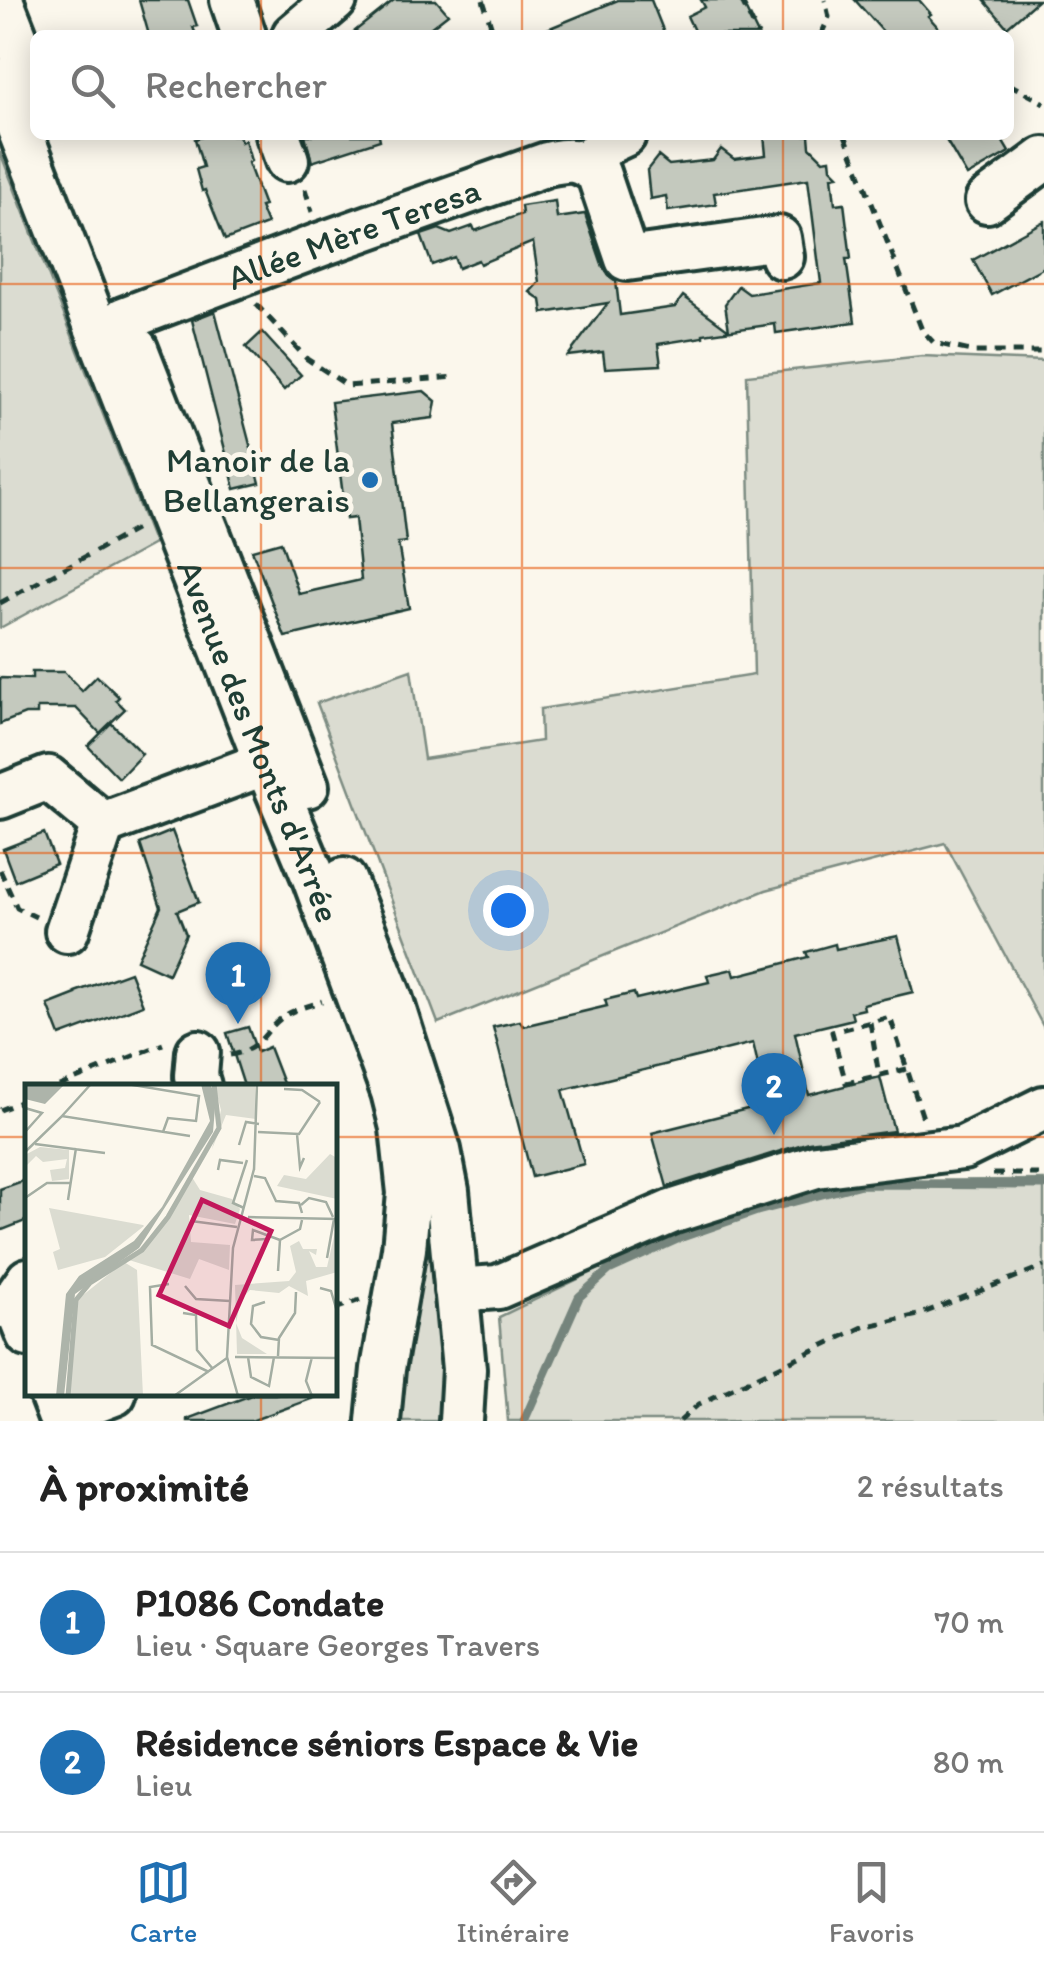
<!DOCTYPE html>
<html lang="fr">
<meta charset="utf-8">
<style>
:root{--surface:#fff;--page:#f6f6f6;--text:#222;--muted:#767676;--line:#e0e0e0;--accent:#1f6fb2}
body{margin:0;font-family:Itim,sans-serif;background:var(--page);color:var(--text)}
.you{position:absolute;left:508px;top:910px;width:35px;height:35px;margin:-25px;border:8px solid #fff;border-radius:50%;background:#1a73e8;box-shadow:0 0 0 15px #1a73e833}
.badge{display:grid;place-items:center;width:65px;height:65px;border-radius:50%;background:var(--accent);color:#fff;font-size:32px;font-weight:700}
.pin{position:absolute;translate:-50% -82px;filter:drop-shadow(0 2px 5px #0008)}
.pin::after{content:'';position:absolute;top:52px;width:35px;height:30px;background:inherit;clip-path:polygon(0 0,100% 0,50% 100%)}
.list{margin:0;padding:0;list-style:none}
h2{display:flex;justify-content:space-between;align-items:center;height:130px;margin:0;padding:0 40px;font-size:42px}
h2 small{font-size:32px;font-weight:400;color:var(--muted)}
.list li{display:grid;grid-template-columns:65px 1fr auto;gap:30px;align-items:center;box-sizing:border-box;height:140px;padding:0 40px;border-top:2px solid var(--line)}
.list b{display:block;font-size:38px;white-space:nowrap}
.list p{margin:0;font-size:32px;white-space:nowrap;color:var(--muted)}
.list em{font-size:32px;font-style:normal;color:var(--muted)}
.icon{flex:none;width:55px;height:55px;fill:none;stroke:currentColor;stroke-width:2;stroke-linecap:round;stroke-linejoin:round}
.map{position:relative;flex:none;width:1044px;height:1421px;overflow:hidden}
.search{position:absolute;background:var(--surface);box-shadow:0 5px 25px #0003;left:30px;right:30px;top:30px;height:110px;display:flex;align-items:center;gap:25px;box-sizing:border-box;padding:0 35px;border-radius:15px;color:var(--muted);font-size:38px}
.sheet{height:410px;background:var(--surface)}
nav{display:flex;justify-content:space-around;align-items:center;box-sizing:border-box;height:140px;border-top:2px solid var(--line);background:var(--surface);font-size:28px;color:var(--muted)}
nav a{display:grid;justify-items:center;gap:5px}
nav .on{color:var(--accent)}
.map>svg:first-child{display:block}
.green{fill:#dbdcd1;stroke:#7d8c82;stroke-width:2.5}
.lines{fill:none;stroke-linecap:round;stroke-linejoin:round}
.stream{stroke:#74847b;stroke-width:9}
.building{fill:#c4c9be;stroke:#1f3d34;stroke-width:2.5}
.minor-casing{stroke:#1f3d34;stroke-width:50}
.path{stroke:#1f3d34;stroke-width:5;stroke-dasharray:10 8;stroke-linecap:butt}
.minor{stroke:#fbf7ec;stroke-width:42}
.grid{fill:none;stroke:#e8590c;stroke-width:2.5;stroke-opacity:0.55}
.poi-dot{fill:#1f6fb2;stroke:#fbf7ec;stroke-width:4}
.labels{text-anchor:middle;stroke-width:10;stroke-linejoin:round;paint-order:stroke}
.street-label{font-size:35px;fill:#1f3d34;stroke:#fbf7ec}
.poi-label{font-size:35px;fill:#1f3d34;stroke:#fbf7ec;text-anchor:end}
.inset-river{fill:none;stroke:#adb4aa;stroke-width:5}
.inset-road{fill:none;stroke:#a3ada2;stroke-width:2.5}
.view{fill:#c2185b;fill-opacity:0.15;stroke:#c2185b;stroke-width:5}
.inset-edge{fill:none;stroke:#1f3d34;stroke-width:5}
</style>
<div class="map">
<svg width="1044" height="1421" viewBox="0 0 1044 1421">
<rect width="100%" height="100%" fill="#fbf7ec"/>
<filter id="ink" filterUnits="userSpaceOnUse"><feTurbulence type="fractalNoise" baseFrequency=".01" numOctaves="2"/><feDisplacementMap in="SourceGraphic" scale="20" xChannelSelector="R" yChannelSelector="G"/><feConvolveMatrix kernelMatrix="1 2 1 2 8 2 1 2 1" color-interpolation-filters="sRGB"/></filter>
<g filter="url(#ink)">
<!-- green -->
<g class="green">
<path d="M0,152L154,544L0,628Z"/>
<path d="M922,356L1044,361V1028L945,843L766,890L438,1023L317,703L411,670L424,759L541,741L540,709L754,675L747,375Z"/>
<path d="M428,1165L453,1421H387Z"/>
<path d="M1044,1180V1421H508L499,1317L680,1230L717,1225L765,1205L851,1181Z"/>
</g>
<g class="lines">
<!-- stream -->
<path class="stream" d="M524,1421L579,1297L609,1270L682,1237L757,1211L861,1184L1044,1185"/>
</g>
<!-- building -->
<g class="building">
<path d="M139,0H188L197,26L193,27L196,35H149Z"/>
<path d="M394,0H436L448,14L421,35H350Z"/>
<path d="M618,0H651L665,35H533Z"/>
<path d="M701,0H741L758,35H696L687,16L705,7Z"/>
<path d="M855,0H919L931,14L928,16L945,35H886Z"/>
<path d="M984,0H1038L1007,27Z"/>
<path d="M208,135H239L241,142L245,140L251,161L248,163L264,206L260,207L267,224L225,240L205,190L202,191L196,169L203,167L195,139Z"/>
<path d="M305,135H379L380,140L312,162Z"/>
<path d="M764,135H809L810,147L823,160L830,159L831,168L838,175L832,176L835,204L844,203L851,259H846L855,322L776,333L775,324L703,334V337L658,344L661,365L605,368L603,352L568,356L608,303L543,313L541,300L530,292L539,282L533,242L480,264L478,260L458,268L454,257L432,265L421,235L439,229L451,234L473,226L475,231L522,214L521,206L555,201L557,218L585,214L603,267L609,276L616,281L620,315L675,307L683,296L729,330L725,304L738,286L749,294L821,283L808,179L714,193L716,204L668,211L666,196L650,199L647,170L658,156L669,165L713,160L721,149L734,159L766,155Z"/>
<path d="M943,135H999L1009,152L967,176Z"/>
<path d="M1044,221V267L992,295L973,260Z"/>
<path d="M215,311L260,483L235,489L192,320Z"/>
<path d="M262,332L301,375L284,390L246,347Z"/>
<path d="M424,391L436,401L433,418L392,423L406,542L398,543L409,608L285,637L252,550L281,542L299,594L361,580L355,518L346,519L344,504L331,402Z"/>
<path d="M32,672H64L82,691L97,676L119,697L116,700L125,709L100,733L76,708H37V714H25L0,724V678L32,679Z"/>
<path d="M111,723L142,754L119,778L88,746Z"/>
<path d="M172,831L199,902L177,911L186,934L168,974L137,960L161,907L140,844Z"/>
<path d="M44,833L56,864L15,881L3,849Z"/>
<path d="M898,936L913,992L863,1004L864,1009L851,1012L853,1019L795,1033L809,1095L880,1077L894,1131L809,1142L667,1187L652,1133L767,1104L753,1043L563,1090L584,1164L532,1177L493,1027L520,1021L523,1026L607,1006L605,1000L634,993L636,999L709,982L707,975L733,969L735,976L808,957L806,952L835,944L836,949Z"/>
<path d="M130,972L143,1005L60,1036L48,1005L76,994L75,992Z"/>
<path d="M248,1027L257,1052L269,1047L284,1086H244L227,1033Z"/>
<path d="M28,1179V1220L0,1231V1189Z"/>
<path d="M254,1394H318L319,1396L251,1421H187V1419Z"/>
</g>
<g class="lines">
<!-- minor casing -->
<g class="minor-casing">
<g id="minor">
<path d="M1,0L35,87"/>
<path d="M232,0L244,35"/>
<path d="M294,35L335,0"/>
<path id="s1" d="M0,80L266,763L314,878L393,1092L402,1128L409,1193L404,1249L383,1369L378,1421"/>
<path d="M278,135L287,160"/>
<path d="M586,164L607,143L624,135"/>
<path d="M987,201L1044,159"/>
<path id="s2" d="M124,319L322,244L547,164C571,159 577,158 598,173L627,259L779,238L782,257"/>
<path d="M136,349L307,786"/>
<path d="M0,797L48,778L103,824"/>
<path d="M103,824L266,763"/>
<path d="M344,880L390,997L439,1150L447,1191L464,1369L461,1421"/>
<path d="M67,931L103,824"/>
<path d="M198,1052L196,1076L199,1086"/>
<path d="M456,1290L498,1287L671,1212L816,1166L963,1148L1044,1108"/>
<path d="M14,1300L28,1335"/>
<path d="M0,1306L14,1300L28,1280"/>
<path d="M51,1394L59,1415L114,1394"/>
</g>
</g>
<!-- path -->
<g class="path">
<path d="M483,0L494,35"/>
<path d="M741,0L758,35"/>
<path d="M821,35L829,17L825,0"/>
<path d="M1009,84L1044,103"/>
<path d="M845,135L922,330L934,343L975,352H1044"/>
<path d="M305,189L312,212"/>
<path d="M256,304L307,359L348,386L455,377"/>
<path d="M0,603L138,528"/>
<path d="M0,870L17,908L36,917"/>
<path d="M870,1022L879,1075"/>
<path d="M230,1055C262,1050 262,1032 283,1017C293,1009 310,1006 322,1001"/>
<path d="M907,1069L846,1083L832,1032L890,1017L923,1118"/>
<path d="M59,1086L163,1044"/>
<path d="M0,1110L28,1099"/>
<path d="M993,1174H1044"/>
<path d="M335,1309L360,1300"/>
<path d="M680,1421L699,1404L863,1327L918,1315L1044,1266"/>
</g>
<!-- minor -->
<use href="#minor" class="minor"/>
</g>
</g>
<!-- grid -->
<path class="grid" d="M261,0V35M522,0V35M783,0V35M261,135V1086M522,135V1421M783,135V1421M0,284H1044M0,568H1044M0,853H1044M0,1137H28M335,1137H1044M261,1394V1421"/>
<!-- markers -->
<circle class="poi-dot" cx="370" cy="480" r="10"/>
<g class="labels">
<!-- street labels -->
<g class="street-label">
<text dy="12" stroke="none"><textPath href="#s2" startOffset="245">Allée Mère Teresa</textPath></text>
<text dy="12" stroke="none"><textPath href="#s1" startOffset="710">Avenue des Monts d'Arrée</textPath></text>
</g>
<!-- poi labels -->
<g class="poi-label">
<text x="350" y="472">Manoir de la<tspan x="350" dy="40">Bellangerais</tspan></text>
</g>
</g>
<!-- overview -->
<g transform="translate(25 1084)">
<rect width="312" height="312" fill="#fbf7ec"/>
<path d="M189,0H230L231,35L201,31L187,65L196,26ZM15,63L44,66V95L27,97L25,86L40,84L42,75L18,78L11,72L0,83V71ZM305,70L312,74V115L252,102L259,91L281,95ZM165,90L175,106L207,115L215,125L210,140L164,131L166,158L205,161L204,186L174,175L165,195L104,176L144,131ZM24,124L118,141L119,142L80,173L33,186L28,168L35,165ZM311,144L312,188L281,197L283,212L264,202L254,209L225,206L216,215L211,239L217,254L242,270H212L210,201L264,197L271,188L265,162L274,157L278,165H292L291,171L284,167L291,183H302ZM99,178L112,186L118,312H44L52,216Z" fill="#dbdcd1"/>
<path d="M0,0H40L20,20L0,15ZM176,0H185L191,12L188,48L114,164L50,210L39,312H31L41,210L54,192L109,157L137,123L185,37Z" fill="#adb4aa"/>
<path class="inset-river" d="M43,312L51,216L65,199L117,166L143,133L194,44L189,0"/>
<path class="inset-road" d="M102,0L174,12L171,37L143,34L138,48M259,5L277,6L295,18M0,24L17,29L0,48M37,32L66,0M233,48L274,50L295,18M272,50L275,83L279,74M10,60L80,69M214,61L221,38L234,40M0,68L37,32L165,52M193,86L195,76L218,79M229,86L232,0M229,92L240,94L251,117L274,119L277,129M0,114L22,99H45M43,116L51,64M276,121L284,114L301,118L308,133M219,124L208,119L222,76M223,133L313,135M166,137L212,143M242,155L227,156L228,146L255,156M302,174L309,135M253,187L255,156L275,145L277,136M144,200L125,203L127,261L184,288M160,202L171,215L205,217M295,204L306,207L313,231M240,218L228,222L226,240L236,253L254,256M158,229L171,231L172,266L188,285M253,272L254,254L270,229L271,208M210,273L313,274M223,273L226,293L244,302L249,273M149,312L202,274M213,312L202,273L208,164L229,85M287,312L281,297L287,273"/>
<path class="view" d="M177,116L246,147L204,242L134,211Z"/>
<rect width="312" height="312" class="inset-edge"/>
</g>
</svg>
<div class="you"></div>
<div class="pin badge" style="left:238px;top:1024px">1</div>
<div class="pin badge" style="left:774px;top:1135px">2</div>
<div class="search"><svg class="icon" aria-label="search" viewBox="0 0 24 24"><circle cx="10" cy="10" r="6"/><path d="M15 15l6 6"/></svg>Rechercher</div>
</div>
<section class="sheet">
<h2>À proximité<small>2 résultats</small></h2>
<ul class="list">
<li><span class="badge">1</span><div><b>P1086 Condate</b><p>Lieu · Square Georges Travers</p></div><em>70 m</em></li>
<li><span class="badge">2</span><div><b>Résidence séniors Espace &amp; Vie</b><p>Lieu</p></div><em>80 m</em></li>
</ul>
</section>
<nav>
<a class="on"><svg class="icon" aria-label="map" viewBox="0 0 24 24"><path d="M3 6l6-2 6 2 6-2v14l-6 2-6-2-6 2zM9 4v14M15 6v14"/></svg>Carte</a>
<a><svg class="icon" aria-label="directions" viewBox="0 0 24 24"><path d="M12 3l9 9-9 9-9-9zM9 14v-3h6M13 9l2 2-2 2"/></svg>Itinéraire</a>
<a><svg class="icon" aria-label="saved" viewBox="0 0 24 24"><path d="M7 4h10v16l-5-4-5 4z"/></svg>Favoris</a>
</nav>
